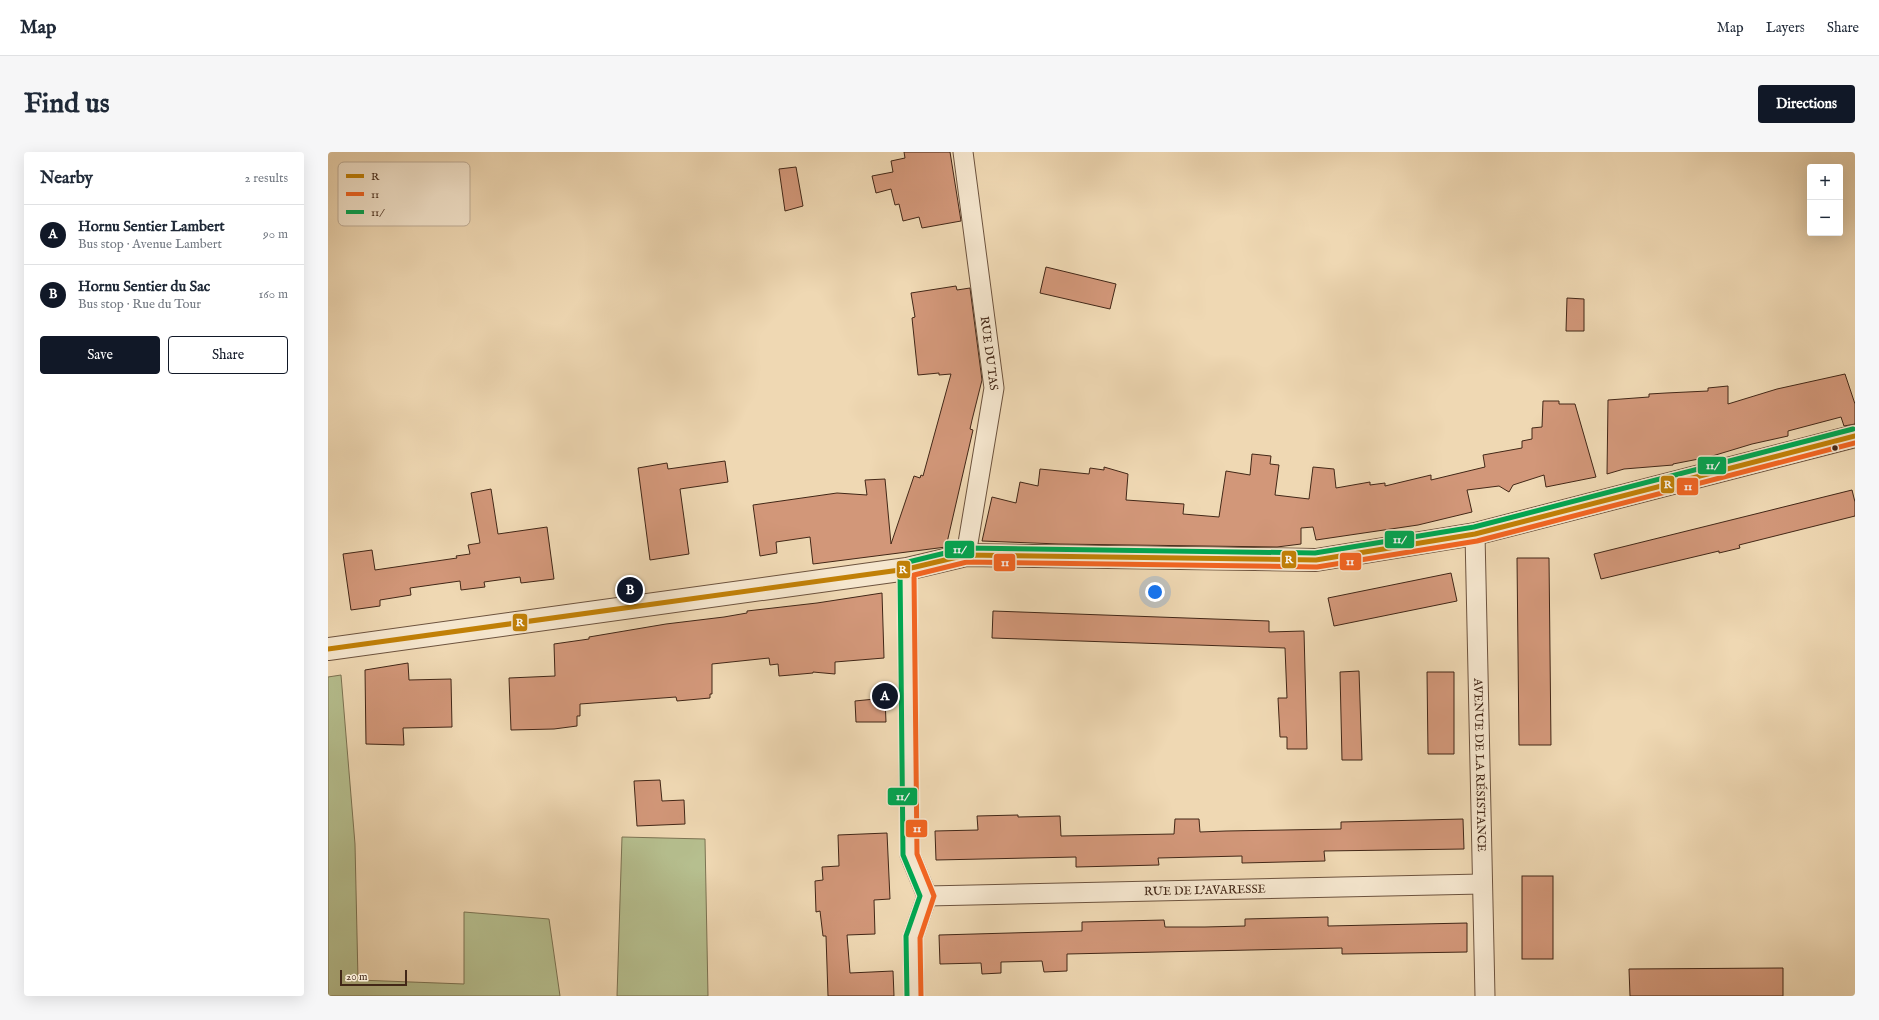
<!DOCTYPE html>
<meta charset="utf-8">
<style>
:root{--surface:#fff;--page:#f6f6f7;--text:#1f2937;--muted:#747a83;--line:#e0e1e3;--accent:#111827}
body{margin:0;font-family:"IM FELL English",serif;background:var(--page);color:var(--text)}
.controls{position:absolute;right:12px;top:12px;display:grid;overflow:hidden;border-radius:4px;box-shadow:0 4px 16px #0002}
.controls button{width:36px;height:36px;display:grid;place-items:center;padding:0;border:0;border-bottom:1px solid var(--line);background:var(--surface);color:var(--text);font:20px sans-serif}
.scale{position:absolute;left:12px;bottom:10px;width:67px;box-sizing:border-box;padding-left:4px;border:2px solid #422717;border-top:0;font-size:11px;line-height:14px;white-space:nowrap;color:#422717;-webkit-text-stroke:3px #f5e6ce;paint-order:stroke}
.you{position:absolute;left:827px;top:440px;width:14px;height:14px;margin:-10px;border:3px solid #fff;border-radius:50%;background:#1a73e8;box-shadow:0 0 0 6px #1a73e833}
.badge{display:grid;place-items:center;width:26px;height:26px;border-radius:50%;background:var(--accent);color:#fff;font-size:13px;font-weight:700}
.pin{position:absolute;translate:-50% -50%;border:2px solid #fff;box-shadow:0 1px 4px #0006}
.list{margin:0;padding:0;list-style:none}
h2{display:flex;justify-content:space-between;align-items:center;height:52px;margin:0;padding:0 16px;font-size:17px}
h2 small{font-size:13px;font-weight:400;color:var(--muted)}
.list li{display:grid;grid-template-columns:26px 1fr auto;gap:12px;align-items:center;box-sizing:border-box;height:60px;padding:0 16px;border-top:1px solid var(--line)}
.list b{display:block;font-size:15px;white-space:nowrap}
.list p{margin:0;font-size:13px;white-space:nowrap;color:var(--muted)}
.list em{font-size:13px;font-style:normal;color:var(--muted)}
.actions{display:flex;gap:8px;padding:12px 16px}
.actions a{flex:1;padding:9px 0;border:1px solid var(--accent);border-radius:4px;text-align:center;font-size:14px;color:var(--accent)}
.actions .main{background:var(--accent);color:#fff}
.map{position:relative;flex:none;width:1527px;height:844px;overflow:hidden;border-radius:4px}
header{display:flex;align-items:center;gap:24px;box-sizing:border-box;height:56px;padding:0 20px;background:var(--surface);border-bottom:1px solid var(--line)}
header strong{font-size:19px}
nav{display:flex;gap:22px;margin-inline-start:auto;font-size:14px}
.intro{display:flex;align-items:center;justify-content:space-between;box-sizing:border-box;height:96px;padding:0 24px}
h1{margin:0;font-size:28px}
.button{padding:10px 18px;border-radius:4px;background:var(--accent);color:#fff;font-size:14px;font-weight:700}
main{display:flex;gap:24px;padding:0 24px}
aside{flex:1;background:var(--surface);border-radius:4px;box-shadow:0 4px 16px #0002}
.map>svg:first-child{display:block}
.green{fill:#b6bf8f;stroke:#7c7353}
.building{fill:#d29779;stroke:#422717}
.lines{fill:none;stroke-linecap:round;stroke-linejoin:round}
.minor-casing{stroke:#6d533e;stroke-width:21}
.tertiary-casing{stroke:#6d533e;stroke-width:24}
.minor{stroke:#f5e6ce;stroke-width:19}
.tertiary{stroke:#f5e6ce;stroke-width:22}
.bus-1-casing{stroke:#f5e6ce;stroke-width:8}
.bus-2-casing{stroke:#f5e6ce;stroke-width:8}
.bus-3-casing{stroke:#f5e6ce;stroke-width:8}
.bus-1{stroke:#c18007;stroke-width:5}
.bus-2{stroke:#f26522;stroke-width:5}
.bus-3{stroke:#00a651;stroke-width:5}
.bus-dot{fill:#422717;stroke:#f5e6ce;stroke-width:1.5}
.labels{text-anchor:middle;stroke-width:3.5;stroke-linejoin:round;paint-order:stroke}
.street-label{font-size:12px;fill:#422717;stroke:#f5e6ce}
.key{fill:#f5e6ce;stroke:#bfad97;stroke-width:1}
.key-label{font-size:11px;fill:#422717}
.line-badge{stroke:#f5e6ce;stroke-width:1.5}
.badge-label{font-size:11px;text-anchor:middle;font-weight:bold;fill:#fff}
</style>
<header>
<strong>Map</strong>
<nav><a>Map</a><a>Layers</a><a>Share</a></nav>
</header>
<div class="intro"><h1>Find us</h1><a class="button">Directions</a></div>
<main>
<aside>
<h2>Nearby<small>2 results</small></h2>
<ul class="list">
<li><span class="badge">A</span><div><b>Hornu Sentier Lambert</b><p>Bus stop · Avenue Lambert</p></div><em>90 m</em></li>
<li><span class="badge">B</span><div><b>Hornu Sentier du Sac</b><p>Bus stop · Rue du Tour</p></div><em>160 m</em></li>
</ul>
<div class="actions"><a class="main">Save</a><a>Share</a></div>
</aside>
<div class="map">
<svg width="1527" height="844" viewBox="0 0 1527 844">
<rect width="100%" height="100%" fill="#efd8b3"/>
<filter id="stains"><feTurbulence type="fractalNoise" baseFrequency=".005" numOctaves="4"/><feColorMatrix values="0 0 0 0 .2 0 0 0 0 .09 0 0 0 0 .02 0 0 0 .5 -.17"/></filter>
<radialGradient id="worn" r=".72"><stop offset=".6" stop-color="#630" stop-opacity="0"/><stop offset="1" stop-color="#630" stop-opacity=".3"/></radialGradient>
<!-- green -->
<g class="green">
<path d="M13,523L27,692L30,828L136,832V760L221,767L232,844H0V525Z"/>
<path d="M294,685L377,687L380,844H289Z"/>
</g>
<!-- building -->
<g class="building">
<path d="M576,0H622L633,69L594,76L591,65L575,69L571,52L567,53L563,37L548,41L544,24L565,20L563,9L577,6Z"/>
<path d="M468,15L475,54L457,59L451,17Z"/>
<path d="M718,115L788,132L782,157L712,141Z"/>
<path d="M628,134L629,138L642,136L654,228L644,268L642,277L645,278L618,395L485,412L482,385L448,390L449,401L432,404L425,353L509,341L539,343L537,328L557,327L563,392L586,324L592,326L593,323L595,324L623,222L611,223V221L590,223L584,166L587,165L583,141Z"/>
<path d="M1239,146L1256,147V179H1238Z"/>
<path d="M1517,222L1527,252V272L1516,274L1513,265L1460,279V284L1424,292L1381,305L1345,312V313L1296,317L1279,322L1280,248L1321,245V242L1338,241L1380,239V236L1400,234V252L1449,237Z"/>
<path d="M1215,249H1231V252H1247L1268,325L1218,335L1216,323L1185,333L1181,340L1171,334L1139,338L1144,360L1090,373L988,388L985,375L973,376V392L949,395L731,392L654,389L664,345L688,351L692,330L710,334L712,317L761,322L762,316L776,318V315L800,322L798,348L856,352L855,362L891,365L898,319L922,323L924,302L943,304L942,312L951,313L947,343L981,347L985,315L1006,317L1008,336L1042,330V333L1057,331V334L1103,323V328L1157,315L1155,303L1194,296V289L1204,287V276L1214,275Z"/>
<path d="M397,309L400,330L352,337L361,402L322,408L310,316L339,311L340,317Z"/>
<path d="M163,337L170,382L219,375L226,427L193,431L192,425L156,430L157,435L133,438L132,429L82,436L83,443L52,448V454L23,458L15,402L44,398L47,418L129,406L128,404L142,402L140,393L152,391L143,341Z"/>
<path d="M1524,338L1527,350V364L1411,393L1412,396L1391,401V399L1273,427L1266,402Z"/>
<path d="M1189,406H1221L1223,593H1191Z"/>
<path d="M1123,421L1129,449L1006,474L1000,446Z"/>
<path d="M554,441L556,506L507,510V522L485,520V521L451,524L450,512L442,513L441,506L384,512V542H382V546L349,549L348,545L252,552V564H249V574L226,577L183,578L181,526L227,524L226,492L261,487V485L338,472L396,465L419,461V459L489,451Z"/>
<path d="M665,459L941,469V480L976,479L979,597H959V585H952L950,546H959L957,496L664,486Z"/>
<path d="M80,511L81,528L123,527L124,575L75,576L76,593L38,592L37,518Z"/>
<path d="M1031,519L1034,608H1014L1012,520Z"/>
<path d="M1099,520H1126V602H1100Z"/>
<path d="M557,546L558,570H528L527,549Z"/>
<path d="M332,628L334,649L356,648L357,672L309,674L306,629Z"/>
<path d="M690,663V665L732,664L733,684L846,682L847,667H871L872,680L898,679L1013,677V670L1135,667L1136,697L996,699L997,709L914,711V704L830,706L831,713L748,715V705L608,708L607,679L650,678L649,664Z"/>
<path d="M559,681L562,747L546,748L547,782L519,783L522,821L565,819L566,844H500L498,784H495L492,759L488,760L487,729L495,728L494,715L511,714L510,683Z"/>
<rect x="1194" y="724" width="31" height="83"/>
<path d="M1000,765V774L1139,771V800L1014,802V796L739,802V819L716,820L714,809L673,810V821L654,822L653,811L612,812L611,783L754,779V770L836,768L837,775H877L917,774V767Z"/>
<path d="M1455,816V844H1302L1301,817Z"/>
</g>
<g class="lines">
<!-- minor casing -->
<g class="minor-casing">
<g id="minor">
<path id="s1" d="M635,0L666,236L638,403"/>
<path id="s2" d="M1147,382L1157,844"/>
<path d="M579,417L582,703L599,744L585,785L586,844"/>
<path id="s3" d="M599,744L1154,732"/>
</g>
</g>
<!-- tertiary casing -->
<g class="tertiary-casing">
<path id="tertiary" d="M0,497L579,417L638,403L988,408L1147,382L1527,284"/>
</g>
<!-- minor -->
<use href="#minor" class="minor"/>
<!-- tertiary -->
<use href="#tertiary" class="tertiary"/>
<!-- bus-1 casing -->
<g class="bus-1-casing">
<path id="bus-1" d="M0,497L579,417L638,403L988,408L1147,382L1527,284"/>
</g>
<!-- bus-2 casing -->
<g class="bus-2-casing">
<path id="bus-2" d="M593,844L592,786L606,744L589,702L586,423L639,410L989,415L1149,389L1527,291"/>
</g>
<!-- bus-3 casing -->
<g class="bus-3-casing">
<path id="bus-3" d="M579,844L578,784L592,744L575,703L572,417L576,411L638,396L987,401L1146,375L1525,277"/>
</g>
<!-- bus-1 -->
<use href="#bus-1" class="bus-1"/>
<!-- bus-2 -->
<use href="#bus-2" class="bus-2"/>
<!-- bus-3 -->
<use href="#bus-3" class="bus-3"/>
</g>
<!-- markers -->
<circle class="bus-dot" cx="1507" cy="296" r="3.5"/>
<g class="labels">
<!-- street labels -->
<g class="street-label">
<text dy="4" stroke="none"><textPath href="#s1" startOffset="203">RUE DU TAS</textPath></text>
<text dy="4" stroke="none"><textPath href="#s2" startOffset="231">AVENUE DE LA RÉSISTANCE</textPath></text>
<text dy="4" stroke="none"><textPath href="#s3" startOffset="278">RUE DE L'AVARESSE</textPath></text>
</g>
</g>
<!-- legend -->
<rect x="10" y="10" width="132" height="64" rx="6" class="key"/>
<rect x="18" y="22" width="18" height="4" fill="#c18007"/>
<rect x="18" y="40" width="18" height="4" fill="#f26522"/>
<rect x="18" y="58" width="18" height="4" fill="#00a651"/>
<g class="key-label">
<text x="43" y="28">R</text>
<text x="43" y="46">11</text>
<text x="43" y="64">11/</text>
</g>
<g class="line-badge">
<rect x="1369" y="304" width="30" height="19" rx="4" fill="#00a651"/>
<rect x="1332" y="323" width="15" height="19" rx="4" fill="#c18007"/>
<rect x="1348" y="325" width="23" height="19" rx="4" fill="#f26522"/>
<rect x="1056" y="378" width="31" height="19" rx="4" fill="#00a651"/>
<rect x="616" y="388" width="31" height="19" rx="4" fill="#00a651"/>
<rect x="953" y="398" width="16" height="19" rx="4" fill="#c18007"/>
<rect x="1011" y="400" width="23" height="19" rx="4" fill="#f26522"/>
<rect x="665" y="401" width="23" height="19" rx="4" fill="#f26522"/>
<rect x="568" y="408" width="15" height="19" rx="4" fill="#c18007"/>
<rect x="184" y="461" width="16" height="19" rx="4" fill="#c18007"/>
<rect x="559" y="635" width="31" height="19" rx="4" fill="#00a651"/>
<rect x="577" y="667" width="23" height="19" rx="4" fill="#f26522"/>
</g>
<g class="badge-label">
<text x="1384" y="317">11/</text>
<text x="1340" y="336">R</text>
<text x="1360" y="338">11</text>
<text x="1071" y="391">11/</text>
<text x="631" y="401">11/</text>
<text x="961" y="411">R</text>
<text x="1022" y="413">11</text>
<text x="677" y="414">11</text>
<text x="575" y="421">R</text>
<text x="192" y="474">R</text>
<text x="574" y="648">11/</text>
<text x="589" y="680">11</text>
</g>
<rect width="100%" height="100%" filter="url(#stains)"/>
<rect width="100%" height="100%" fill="url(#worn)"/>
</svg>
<div class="controls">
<button>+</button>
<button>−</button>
</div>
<div class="scale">20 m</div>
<div class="you"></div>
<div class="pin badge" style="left:557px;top:544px">A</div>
<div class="pin badge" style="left:302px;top:438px">B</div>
</div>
</main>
